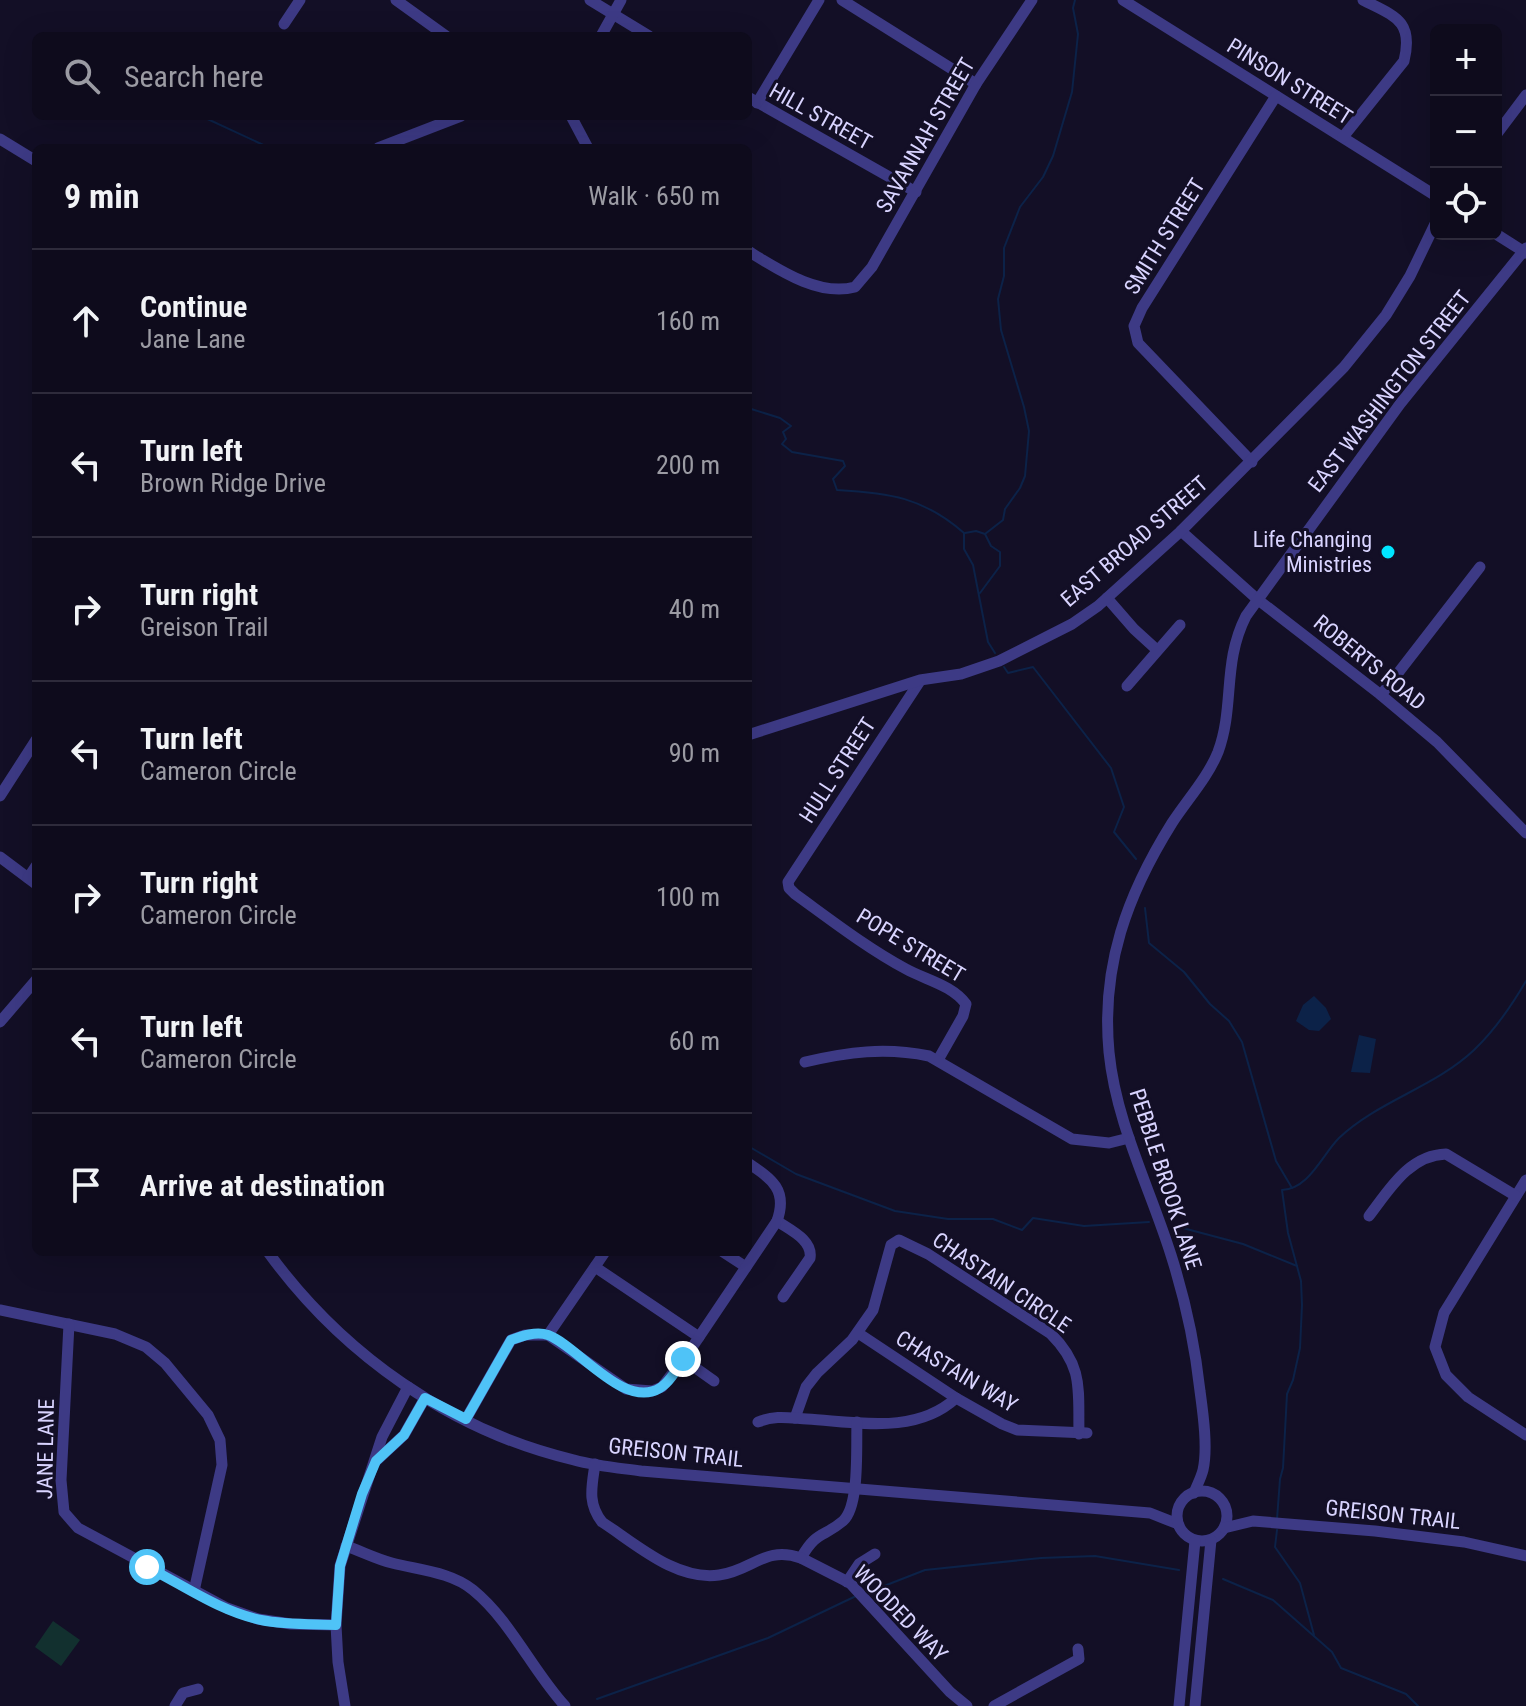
<!DOCTYPE html>
<meta charset="utf-8">
<style>
:root{--surface:#0e0b1c;--page:#1c1929;--text:#f1f3f6;--muted:#9b9ba3;--line:#2e2b3b}
body{margin:0;font-family:"Roboto Condensed",sans-serif;background:var(--page);color:var(--text)}
.controls{position:absolute;right:24px;top:24px;display:grid;overflow:hidden;border-radius:12px;box-shadow:0 8px 32px #0002}
.controls button{width:72px;height:72px;display:grid;place-items:center;padding:0;border:0;border-bottom:2px solid var(--line);background:var(--surface);color:var(--text);font:40px sans-serif}
.stop{position:absolute;width:24px;height:24px;margin:-18px;border:6px solid #4fc3f7;border-radius:50%;background:#fff}
.stop.end{background:#4fc3f7;border-color:#fff;box-shadow:0 2px 8px #0008}
.list{margin:0;padding:0;list-style:none}
h2{display:flex;justify-content:space-between;align-items:center;height:104px;margin:0;padding:0 32px;font-size:34px}
h2 small{font-size:26px;font-weight:400;color:var(--muted)}
.list li{display:grid;grid-template-columns:52px 1fr auto;gap:24px;align-items:center;box-sizing:border-box;height:144px;padding:0 32px;border-top:2px solid var(--line)}
.list b{display:block;font-size:30px;white-space:nowrap}
.list p{margin:0;font-size:26px;white-space:nowrap;color:var(--muted)}
.list em{font-size:26px;font-style:normal;color:var(--muted)}
.icon{flex:none;width:44px;height:44px;fill:none;stroke:currentColor;stroke-width:2;stroke-linecap:round;stroke-linejoin:round}
.map{position:relative;flex:none;width:1526px;height:1706px;overflow:hidden}
.search{position:absolute;background:var(--surface);box-shadow:0 8px 32px #0002;left:32px;top:32px;width:720px;height:88px;display:flex;align-items:center;gap:20px;box-sizing:border-box;padding:0 28px;border-radius:12px;color:var(--muted);font-size:30px}
.panel{position:absolute;background:var(--surface);box-shadow:0 8px 32px #0002;left:32px;top:144px;width:720px;height:1112px;border-radius:12px}
.map>svg:first-child{display:block}
.green{fill:#12302f}
.water{fill:#0c2248}
.lines{fill:none;stroke-linecap:round;stroke-linejoin:round}
.stream{stroke:#0c2248;stroke-width:2}
.minor{stroke:#3d3a85;stroke-width:11}
.route{stroke:#4fc3f7;stroke-width:10}
.poi-dot{fill:#00e5ff;stroke:#130f26;stroke-width:3}
.labels{text-anchor:middle;stroke-width:6;stroke-linejoin:round;paint-order:stroke}
.street-label{font-size:22px;fill:#d9d4ff;stroke:#130f26}
.poi-label{font-size:22px;fill:#d9d4ff;stroke:#130f26;text-anchor:end}
</style>
<div class="map">
<svg width="1526" height="1706" viewBox="0 0 1526 1706">
<rect width="100%" height="100%" fill="#130f26"/>
<!-- green -->
<path class="green" d="M53,1621L80,1640L61,1666L35,1647Z"/>
<!-- water -->
<g class="water">
<path d="M1314,996L1326,1008L1331,1019L1319,1031L1309,1030L1296,1021L1303,1005Z"/>
<path d="M1359,1035L1376,1039L1370,1073L1351,1072Z"/>
</g>
<g class="lines">
<!-- stream -->
<g class="stream">
<path d="M201,116L270,148"/>
<path d="M748,408L780,418L791,426L783,432L786,439L782,444L792,452L843,461L845,466L833,479L837,490C889,493 923,497 964,533V549L973,565L988,642L995,653"/>
<path d="M965,533L976,531L985,534"/>
<path d="M980,593L1000,566V552L991,546L985,534L1003,520L1005,509L1020,488L1025,476L1029,431L1024,407L1001,330L998,299L1004,276V248L1020,207L1043,177L1053,156L1072,92L1078,34L1073,8L1075,0"/>
<path d="M1004,667L1008,673L1033,667L1111,768L1124,807L1114,832L1136,859"/>
<path d="M1145,908L1149,943L1184,972L1210,1004L1229,1021L1242,1042L1276,1161L1292,1188"/>
<path d="M748,1146L796,1174L895,1211L948,1219H993L1022,1230L1033,1218L1084,1226L1149,1222"/>
<path d="M1179,1227L1243,1244L1297,1266"/>
<path d="M1277,1519L1280,1479L1283,1468L1287,1394L1293,1380L1300,1348L1302,1305L1301,1281L1288,1233L1282,1190C1309,1189 1322,1155 1339,1138C1378,1101 1435,1087 1474,1050C1494,1031 1512,1005 1526,981"/>
<path d="M1277,1530L1275,1547L1300,1583L1314,1635"/>
<path d="M1223,1579L1273,1600L1332,1652L1341,1668L1406,1694L1418,1706"/>
<path d="M866,1593L925,1570L1041,1558L1095,1556L1179,1570"/>
<path d="M597,1699L768,1638L856,1596"/>
</g>
<!-- minor -->
<g class="minor">
<path d="M396,0L446,36"/>
<path d="M590,0L649,36"/>
<path d="M842,0L976,84"/>
<path d="M1123,0L1436,196"/>
<path d="M284,24L300,0"/>
<path d="M601,36L621,0"/>
<path d="M748,97L916,192"/>
<path d="M757,103L819,0"/>
<path d="M571,116L588,148"/>
<path d="M1496,135L1526,95"/>
<path d="M1343,137L1404,61C1414,20 1394,16 1363,0"/>
<path d="M0,139L36,161"/>
<path d="M378,148L461,116"/>
<path d="M1496,234L1526,253"/>
<path d="M748,251C779,270 819,297 855,287L872,267L976,84L1032,0"/>
<path d="M1252,462L1138,343L1134,326L1142,308L1276,96"/>
<path d="M1181,531L1257,599L1381,695L1437,742L1526,833"/>
<path d="M1107,598L1134,629L1157,650"/>
<path d="M920,681L788,882L789,888L795,894C831,920 867,948 906,969C926,980 952,985 966,1004L963,1016L938,1060"/>
<path d="M1127,686L1180,625"/>
<path d="M1381,695L1480,567"/>
<path d="M748,735L920,680L961,674L999,661L1072,624L1098,606L1181,531L1344,367L1386,315L1410,276L1436,222"/>
<path d="M0,796L36,740"/>
<path d="M0,857L36,884"/>
<path d="M28,878L36,866"/>
<path d="M0,1022L36,980"/>
<path d="M805,1062C848,1052 885,1047 929,1056L1072,1139L1109,1143L1129,1138"/>
<path d="M1526,1180L1444,1313L1435,1347L1446,1375L1468,1397L1526,1435"/>
<path d="M1369,1216C1389,1190 1409,1155 1446,1154L1516,1196"/>
<path d="M777,1221C790,1230 813,1240 810,1258L783,1297"/>
<path d="M268,1252C342,1354 451,1431 574,1460C596,1466 619,1468 641,1471L1150,1513L1178,1524"/>
<path d="M723,1252L746,1267"/>
<path d="M595,1267L699,1337"/>
<path d="M0,1310L115,1334L146,1347L165,1363L208,1415L220,1440L222,1465L194,1591"/>
<path d="M69,1324L61,1480L64,1512L78,1528L227,1608L258,1619L291,1624L336,1625"/>
<path d="M858,1333L956,1398L1002,1424L1017,1430L1087,1433"/>
<path d="M548,1335L605,1252"/>
<path d="M683,1359L714,1381"/>
<path d="M795,1418L806,1387L817,1373L852,1340L873,1310L891,1245L899,1240L928,1254L1051,1334C1084,1367 1078,1390 1079,1434"/>
<path d="M466,1419L511,1340L525,1335H548L626,1389L652,1391L662,1387L691,1349L777,1221C788,1190 772,1179 748,1163"/>
<path d="M758,1422C775,1415 789,1418 807,1419C857,1422 916,1435 956,1398"/>
<path d="M857,1422C856,1445 860,1506 843,1521C823,1538 817,1530 801,1558L850,1583L950,1692L967,1706"/>
<path d="M376,1461L404,1435L425,1398"/>
<path d="M595,1464C592,1486 587,1503 602,1522C636,1544 676,1581 719,1575C752,1571 765,1545 801,1558"/>
<circle cx="1202" cy="1516" r="25"/>
<path d="M1194,1493C1197,1485 1201,1478 1203,1470C1208,1448 1203,1413 1200,1391C1195,1345 1185,1299 1171,1255C1150,1188 1116,1123 1109,1052C1101,966 1127,895 1172,823C1187,800 1208,777 1218,752C1235,706 1222,663 1246,616L1400,404L1526,248"/>
<path d="M1224,1528L1253,1521L1375,1531L1464,1542L1526,1556"/>
<path d="M346,1546C361,1551 376,1559 392,1563C419,1570 451,1572 473,1590C511,1621 532,1670 565,1706"/>
<path d="M847,1582L859,1564L875,1554"/>
<path d="M175,1706L183,1693L198,1689"/>
<path d="M345,1706L338,1662L336,1625L340,1566L382,1437L408,1387"/>
<path d="M994,1706L1079,1659L1078,1649"/>
<path d="M1179,1706L1195,1541"/>
<path d="M1195,1706L1211,1540"/>
</g>
</g>
<g class="lines">
<!-- route -->
<path class="route" d="M147,1567C183,1585 221,1612 261,1620C286,1625 311,1624 336,1625L340,1566L362,1494L376,1461L404,1435L425,1398L466,1419L511,1340C522,1336 536,1331 548,1335C578,1346 624,1410 660,1388C670,1382 677,1369 683,1359"/>
</g>
<!-- markers -->
<circle class="poi-dot" cx="1388" cy="552" r="8"/>
<g class="labels">
<!-- street labels -->
<g class="street-label">
<text transform="translate(1290 81) rotate(32)" y="8">PINSON STREET</text>
<text transform="translate(821 116) rotate(29)" y="8">HILL STREET</text>
<text transform="translate(925 135) rotate(-60)" y="8">SAVANNAH STREET</text>
<text transform="translate(1164 236) rotate(-58)" y="8">SMITH STREET</text>
<text transform="translate(1389 391) rotate(-52)" y="8">EAST WASHINGTON STREET</text>
<text transform="translate(1134 541) rotate(-41)" y="8">EAST BROAD STREET</text>
<text transform="translate(1370 662) rotate(39)" y="8">ROBERTS ROAD</text>
<text transform="translate(837 770) rotate(-57)" y="8">HULL STREET</text>
<text transform="translate(911 945) rotate(31)" y="8">POPE STREET</text>
<text transform="translate(1166 1179) rotate(72)" y="8">PEBBLE BROOK LANE</text>
<text transform="translate(1002 1282) rotate(34)" y="8">CHASTAIN CIRCLE</text>
<text transform="translate(957 1371) rotate(31)" y="8">CHASTAIN WAY</text>
<text transform="translate(45 1449) rotate(-89)" y="8">JANE LANE</text>
<text transform="translate(676 1452) rotate(6)" y="8">GREISON TRAIL</text>
<text transform="translate(1393 1514) rotate(6)" y="8">GREISON TRAIL</text>
<text transform="translate(901 1613) rotate(46)" y="8">WOODED WAY</text>
</g>
<!-- poi labels -->
<g class="poi-label">
<text x="1372" y="547">Life Changing<tspan x="1372" dy="25">Ministries</tspan></text>
</g>
</g>
</svg>
<div class="controls">
<button>+</button>
<button>−</button>
<button><svg class="icon" aria-label="locate" viewBox="0 0 24 24"><circle cx="12" cy="12" r="6"/><path d="M12 2v4M12 18v4M2 12h4M18 12h4"/></svg></button>
</div>
<div class="stop" style="left:147px;top:1567px"></div>
<div class="stop end" style="left:683px;top:1359px"></div>
<div class="search"><svg class="icon" aria-label="search" viewBox="0 0 24 24"><circle cx="10" cy="10" r="6"/><path d="M15 15l6 6"/></svg>Search here</div>
<section class="panel">
<h2>9 min<small>Walk · 650 m</small></h2>
<ul class="list">
<li><svg class="icon" aria-label="ahead" viewBox="0 0 24 24"><path d="M12 20V5M6 11l6-6 6 6"/></svg><div><b>Continue</b><p>Jane Lane</p></div><em>160 m</em></li>
<li><svg class="icon" aria-label="left" viewBox="0 0 24 24"><path d="M17 20v-9H6M10 6l-5 5 5 5"/></svg><div><b>Turn left</b><p>Brown Ridge Drive</p></div><em>200 m</em></li>
<li><svg class="icon" aria-label="right" viewBox="0 0 24 24"><path d="M7 20v-9h11M14 6l5 5-5 5"/></svg><div><b>Turn right</b><p>Greison Trail</p></div><em>40 m</em></li>
<li><svg class="icon" aria-label="left" viewBox="0 0 24 24"><path d="M17 20v-9H6M10 6l-5 5 5 5"/></svg><div><b>Turn left</b><p>Cameron Circle</p></div><em>90 m</em></li>
<li><svg class="icon" aria-label="right" viewBox="0 0 24 24"><path d="M7 20v-9h11M14 6l5 5-5 5"/></svg><div><b>Turn right</b><p>Cameron Circle</p></div><em>100 m</em></li>
<li><svg class="icon" aria-label="left" viewBox="0 0 24 24"><path d="M17 20v-9H6M10 6l-5 5 5 5"/></svg><div><b>Turn left</b><p>Cameron Circle</p></div><em>60 m</em></li>
<li><svg class="icon" aria-label="arrive" viewBox="0 0 24 24"><path d="M6 21V4h12l-3 4 3 4H6"/></svg><div><b>Arrive at destination</b></div></li>
</ul>
</section>
</div>
